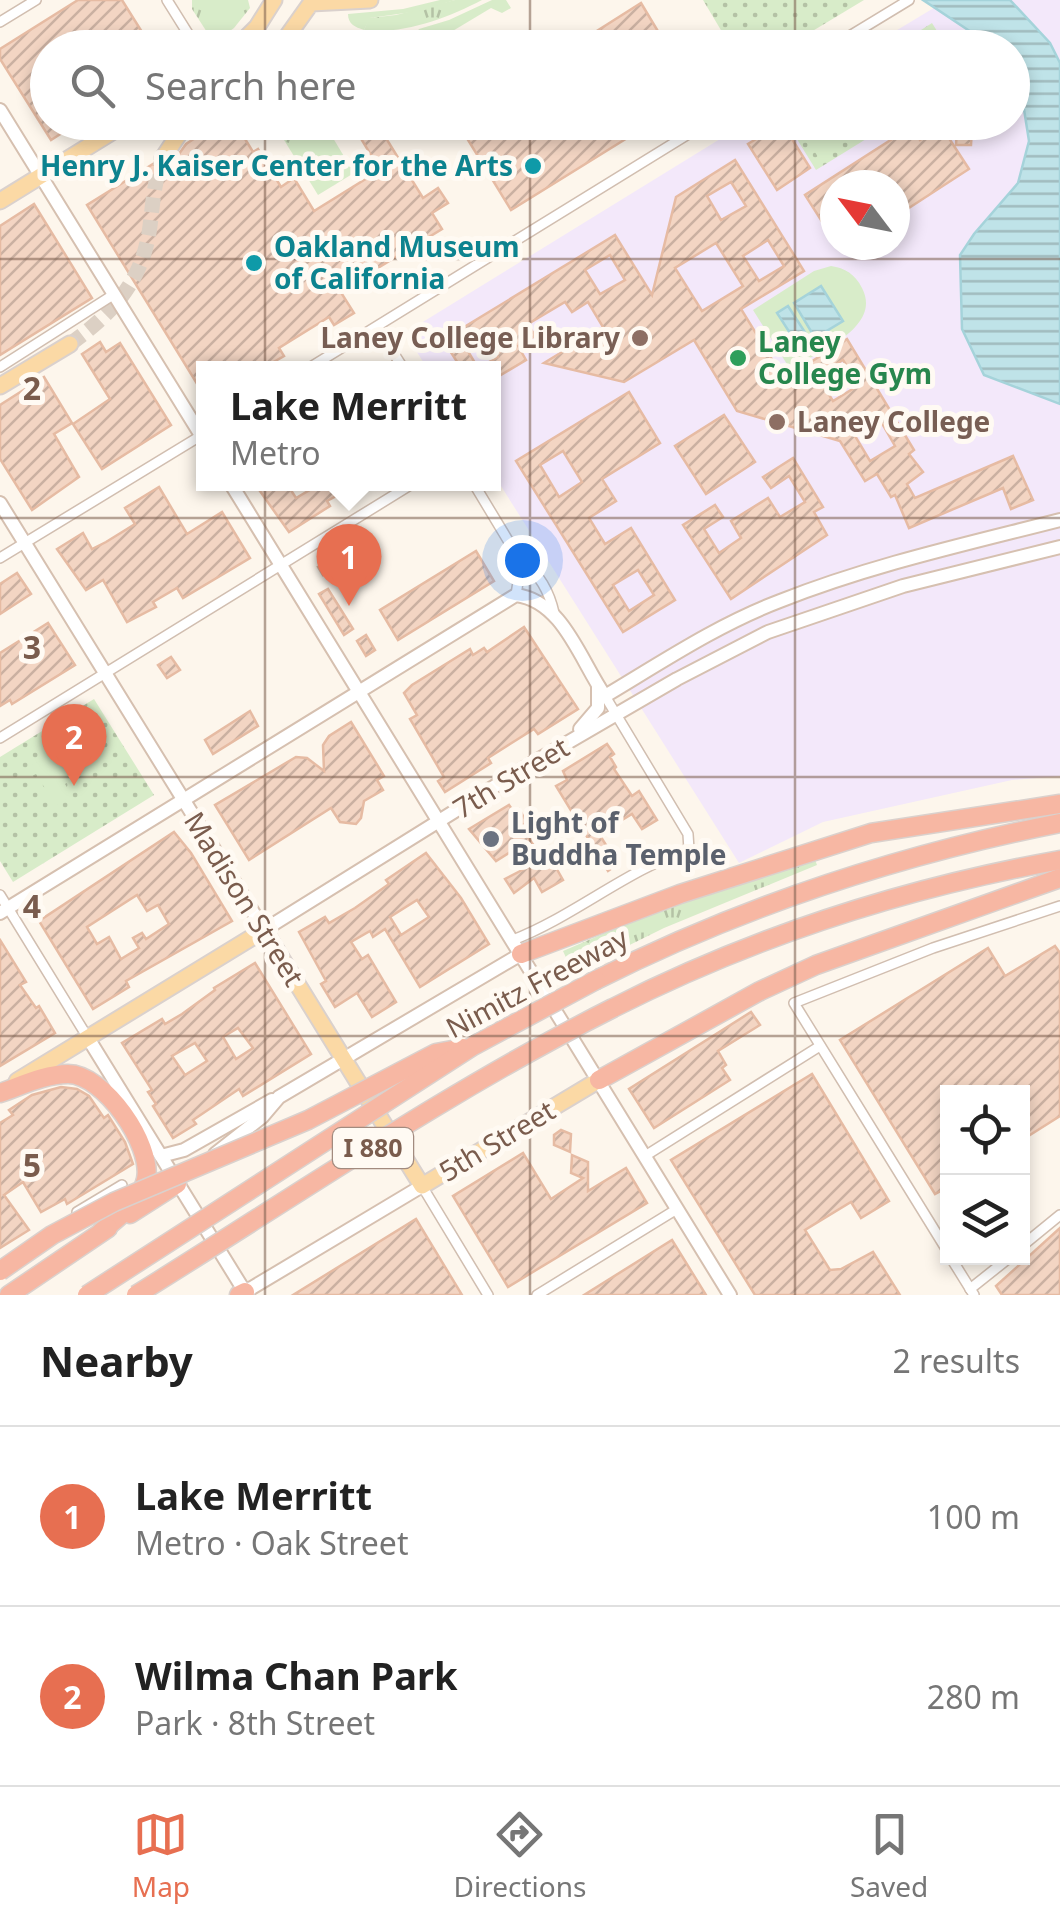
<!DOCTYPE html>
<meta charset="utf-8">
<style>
:root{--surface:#fff;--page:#f6f6f6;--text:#222;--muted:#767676;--line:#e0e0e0;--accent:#e76f51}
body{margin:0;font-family:"Noto Sans",sans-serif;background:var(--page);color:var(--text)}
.controls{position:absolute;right:30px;bottom:30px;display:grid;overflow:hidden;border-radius:0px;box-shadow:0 5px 15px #0003}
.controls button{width:90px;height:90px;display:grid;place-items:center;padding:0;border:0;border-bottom:2px solid var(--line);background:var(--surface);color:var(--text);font:50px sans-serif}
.compass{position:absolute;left:820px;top:170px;width:90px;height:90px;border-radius:50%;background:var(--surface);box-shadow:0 5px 15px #0003;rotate:302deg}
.you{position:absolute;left:522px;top:560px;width:35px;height:35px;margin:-25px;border:8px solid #fff;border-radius:50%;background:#1a73e8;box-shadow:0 0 0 15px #1a73e833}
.badge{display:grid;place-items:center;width:65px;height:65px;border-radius:50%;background:var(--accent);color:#fff;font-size:32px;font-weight:700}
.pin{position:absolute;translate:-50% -82px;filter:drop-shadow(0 2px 5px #0008)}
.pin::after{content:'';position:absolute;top:52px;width:35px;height:30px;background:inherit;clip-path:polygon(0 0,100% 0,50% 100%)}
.popup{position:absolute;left:196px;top:361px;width:305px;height:130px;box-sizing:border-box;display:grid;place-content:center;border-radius:0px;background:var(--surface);filter:drop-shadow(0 2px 8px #0005);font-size:32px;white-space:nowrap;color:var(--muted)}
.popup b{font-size:38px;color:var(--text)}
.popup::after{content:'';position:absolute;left:50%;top:100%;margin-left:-20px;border:20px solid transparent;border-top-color:var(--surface)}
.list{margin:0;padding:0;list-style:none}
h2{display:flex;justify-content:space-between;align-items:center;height:130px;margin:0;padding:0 40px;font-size:42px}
h2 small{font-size:32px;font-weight:400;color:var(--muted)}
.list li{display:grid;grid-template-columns:65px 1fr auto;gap:30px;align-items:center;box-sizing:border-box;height:180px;padding:0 40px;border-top:2px solid var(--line)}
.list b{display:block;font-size:38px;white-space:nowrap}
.list p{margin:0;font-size:32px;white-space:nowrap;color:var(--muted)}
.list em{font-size:32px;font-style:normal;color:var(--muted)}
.icon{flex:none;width:55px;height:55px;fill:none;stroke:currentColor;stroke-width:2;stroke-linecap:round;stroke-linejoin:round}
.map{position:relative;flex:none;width:1060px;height:1295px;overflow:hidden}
.search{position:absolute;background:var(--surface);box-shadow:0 5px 15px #0003;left:30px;right:30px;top:30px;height:110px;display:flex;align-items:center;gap:25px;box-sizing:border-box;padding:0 35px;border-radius:55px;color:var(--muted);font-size:38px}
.sheet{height:490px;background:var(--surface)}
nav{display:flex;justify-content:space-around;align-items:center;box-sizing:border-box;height:140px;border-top:2px solid var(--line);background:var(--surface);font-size:28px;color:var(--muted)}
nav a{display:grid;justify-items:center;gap:5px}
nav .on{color:var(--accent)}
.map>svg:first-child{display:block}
.education{fill:#f3e8fa;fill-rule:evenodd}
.grass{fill:url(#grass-tufts)}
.park{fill:url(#park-dots)}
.garden{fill:#d8ecc9}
.water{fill:url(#water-rules);stroke:#a5d3da;stroke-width:2.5}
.building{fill:url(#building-hatch);stroke:#e6bba3;stroke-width:2.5;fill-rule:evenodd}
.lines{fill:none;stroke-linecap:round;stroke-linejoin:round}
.primary-tunnel{stroke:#dcd0c4;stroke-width:15;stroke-dasharray:15 8;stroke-linecap:butt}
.minor-casing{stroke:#d1beb0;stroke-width:12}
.secondary-casing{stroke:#d6c0b0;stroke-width:16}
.primary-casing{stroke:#dad1cd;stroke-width:19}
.motorway-casing{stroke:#dad1cd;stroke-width:21}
.minor{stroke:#fff;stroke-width:9}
.secondary{stroke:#fff;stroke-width:12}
.primary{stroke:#fbd9a5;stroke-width:15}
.motorway{stroke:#f7b7a3;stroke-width:18}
.motorway-bridge-casing{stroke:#dad1cd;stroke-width:21;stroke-linecap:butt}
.motorway-bridge{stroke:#f7b7a3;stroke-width:18}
.grid{fill:none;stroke:#7a5c4d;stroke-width:2.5;stroke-opacity:0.55}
.culture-dot{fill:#0f9aa8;stroke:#fffaf3;stroke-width:4}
.education-dot{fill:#8d6e63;stroke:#fffaf3;stroke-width:4}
.leisure-dot{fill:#2e9e5b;stroke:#fffaf3;stroke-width:4}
.worship-dot{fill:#6b7280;stroke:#fffaf3;stroke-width:4}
.labels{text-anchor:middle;stroke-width:10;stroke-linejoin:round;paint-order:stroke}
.shield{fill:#fffaf3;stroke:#a28b7f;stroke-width:2.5}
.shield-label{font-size:25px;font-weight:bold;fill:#7a5c4d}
.culture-label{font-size:28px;font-weight:bold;fill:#0d838f;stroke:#fffaf3;text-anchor:end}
.education-label{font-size:28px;font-weight:bold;fill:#785e54;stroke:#fffaf3;text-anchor:end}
.leisure-label{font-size:28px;font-weight:bold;fill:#27864d;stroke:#fffaf3;text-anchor:start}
.street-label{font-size:28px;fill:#7a5c4d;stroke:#fffaf3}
.worship-label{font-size:28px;font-weight:bold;fill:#5b616d;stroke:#fffaf3;text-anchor:start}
.grid-label{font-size:32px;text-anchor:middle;font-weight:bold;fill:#7a5c4d;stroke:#fffaf3;stroke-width:10;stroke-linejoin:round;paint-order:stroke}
</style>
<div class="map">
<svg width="1060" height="1295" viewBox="0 0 1060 1295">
<defs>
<pattern id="grass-tufts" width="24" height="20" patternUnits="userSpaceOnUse" patternTransform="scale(2.5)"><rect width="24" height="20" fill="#d8ecc9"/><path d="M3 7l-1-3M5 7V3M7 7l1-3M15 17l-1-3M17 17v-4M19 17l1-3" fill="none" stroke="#b4c2a5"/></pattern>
<pattern id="park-dots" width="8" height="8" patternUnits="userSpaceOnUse" patternTransform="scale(2.5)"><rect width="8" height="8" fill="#d8ecc9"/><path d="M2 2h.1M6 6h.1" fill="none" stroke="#b4c2a5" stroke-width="1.8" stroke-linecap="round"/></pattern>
<pattern id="water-rules" width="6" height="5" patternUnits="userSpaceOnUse" patternTransform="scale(2.5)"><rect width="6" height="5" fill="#bfe3e8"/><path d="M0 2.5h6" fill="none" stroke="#a0bbbe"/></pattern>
<pattern id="building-hatch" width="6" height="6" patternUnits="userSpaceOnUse" patternTransform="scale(2.5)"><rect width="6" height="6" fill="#f3d5c3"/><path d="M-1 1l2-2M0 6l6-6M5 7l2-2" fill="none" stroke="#cab0a1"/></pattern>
</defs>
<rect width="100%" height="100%" fill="#fdf6ec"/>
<!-- education -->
<path class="education" d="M947,0H1060V776L1012,780L823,822L739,863L494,475V368H427L405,333L746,123L1012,122V48L869,47ZM835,185H895V245H835Z"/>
<!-- grass -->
<g class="grass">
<path d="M192,0H248L250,8L234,28L214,43L192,9Z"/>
<path d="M455,0H482C448,18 402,35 364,30L369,18L396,15Z"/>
<path d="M312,123H324L354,173L318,195L284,140Z"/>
<path d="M814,857L817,865L664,928L573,973L563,951L661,909Z"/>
</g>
<!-- park -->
<g class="park">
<path d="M703,0H864L786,47H731Z"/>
<path d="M932,23L947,47L893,48Z"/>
<path d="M787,123H892L816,170Z"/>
<path d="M94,699L154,795L13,882L0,861V757Z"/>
</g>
<!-- garden -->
<g class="garden">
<path d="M440,0H455L419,11L370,18L364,30C355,27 348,24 348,14L403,9Z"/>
<path d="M492,0H506L511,8L502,13L491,8L426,47H406L419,29L449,20Z"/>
<path d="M797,123H821L835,147L818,157Z"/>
<path d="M831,266C845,268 855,274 862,288C883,328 816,353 790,369L753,310L814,271Z"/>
<path d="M78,736L95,764L65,784L72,796L56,806L36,774L32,776L27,768Z"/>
</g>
<!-- water -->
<g class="water">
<path d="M923,0H1010L1050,43L1060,63V404L984,375L962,329L960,255L974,234L1018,183L1029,141L1023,103L1013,86L1012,48L990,47L986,42Z"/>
<path d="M821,286L843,321L815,338L794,303Z"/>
<path d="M788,306L810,340L799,347L777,313Z"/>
</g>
<!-- building -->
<g class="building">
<path d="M78,0H122L152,48H48V122H79L51,140L0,59V49Z"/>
<path d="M641,3L668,48H570Z"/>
<path d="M220,122H260L242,134L253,152L258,149L281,187L294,178L314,211L380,170L351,122H376L423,198L438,188L448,203L432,213L442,229L340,291L354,313L334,325L329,317L279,348L284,356L263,368H204V395L87,205L153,164L161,169L169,168L186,144Z"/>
<path d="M457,122H653L511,210Z"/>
<path d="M782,123L810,168L777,190L748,144Z"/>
<path d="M941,126L969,169L895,217V185H878L874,178L863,185H835V242L805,195L911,127L920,140Z"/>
<path d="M957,129H972L971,145H956Z"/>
<path d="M735,160L804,271L741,309L784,379L847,339L914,450L909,454L923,472L907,484L915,498L1013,456L1033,500L1011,509L1003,488L909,528L895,495L891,497L877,474L865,481L840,441L737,411L694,340L624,382L544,363L603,327L588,302L572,312L565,302L528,324L535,336L518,346L526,360L494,379V368H478L498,357L485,336L466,348L478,368H461L443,340L615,235L652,295L676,197ZM731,182L746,206L721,220L707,196ZM768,240L784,266L759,281L743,256ZM716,243L743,286L702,311L675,268ZM610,255L625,280L600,294L585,270ZM843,360L859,385L833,401L817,376ZM880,420L895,446L870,461L855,436Z"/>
<path d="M34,204L92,298L0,355V226Z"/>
<path d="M100,342L106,352L120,343L171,425L102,469L73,424L110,399L82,354Z"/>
<path d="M44,377L72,423L54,434L79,477L32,510L0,459V405Z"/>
<path d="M629,392L660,443L602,479L616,501L589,518L605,544L631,528L675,600L623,632L516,461ZM563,451L582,482L559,497L540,465ZM638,570L654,595L629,611L613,585Z"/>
<path d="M724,415L755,462L706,494L675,446Z"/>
<path d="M793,458L823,507L814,512L827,535L731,599L683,525L715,505L723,517L704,529L719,553L741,538L731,521L768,498L780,517L805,502L789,476L771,488L763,477Z"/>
<path d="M262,484H287L296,498L320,484H359L327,501L330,506L289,532L257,487Z"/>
<path d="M159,487L187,534L222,512L250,558L183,598L177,588L153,602L156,607L127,622L103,580L86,590L57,549L83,533L92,549L106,542L135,524L125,508Z"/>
<path d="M476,551L494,581L398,640L380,610Z"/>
<path d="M336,556L341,564L323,575L318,567Z"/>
<path d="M17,573L31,594L0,614V584Z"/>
<path d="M328,589L353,629L344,635L319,594Z"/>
<path d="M48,623L75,665L12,704L10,700L0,706V653Z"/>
<path d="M524,627L578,709L538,734L534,729L510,744L488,758L491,763L445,792L438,781L444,777L410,719L417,715L404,693L412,685L470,649L473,655L484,648L487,652Z"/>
<path d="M366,635L375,650L366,656L357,641Z"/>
<path d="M171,657L180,670L167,678L158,665Z"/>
<path d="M250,711L258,726L213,754L205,740Z"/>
<path d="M351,722L384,776L377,780L383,790L364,801L361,818L356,824L340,822L331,808L249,860L215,805L296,757L307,758L324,771L323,745L329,736Z"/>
<path d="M607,744L614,754L610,757L616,767L614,769L632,796L639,791L657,820L642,829L632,814L599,834L618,864L608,871L556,786L567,780L563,771Z"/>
<path d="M509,805L514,812L519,809L527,822L521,826L536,849L543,845L563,880L542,892L534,878L514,893L505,879L528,867L517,848L496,861L469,829Z"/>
<path d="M174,832L191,853L232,921L126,981L129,987L93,1009L39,921ZM137,895L147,911L158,905L169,924L146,939L142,933L133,938L139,948L121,959L109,937L97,944L87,927Z"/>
<path d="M426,853L461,898L489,944L420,987L385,929L373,937L370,931L351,942L362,959L368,955L396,1002L372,1017L357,993L335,1007L321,984L326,981L299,932L325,917L329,923L355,908L389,884L386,880ZM417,900L429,917L401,935L390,917Z"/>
<path d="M0,940L26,982L20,985L36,1008L39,1006L55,1033L0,1066Z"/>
<path d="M1055,946L1060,953V1116L1022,1140V1092H948V1187L935,1194L840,1040L988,948L1005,976Z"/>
<path d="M255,963L311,1054L243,1096L239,1089L193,1120L196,1124L173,1138L153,1106L156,1104L148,1092L152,1090L122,1043L162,1019L165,1024L182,1014L215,990L214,988ZM238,1028L253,1048L236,1059L223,1037ZM195,1043L207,1061L185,1075L172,1056Z"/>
<path d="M751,1012L760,1025L718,1051L726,1065L722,1068L730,1080L654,1128L629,1089Z"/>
<path d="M812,1074L889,1201L861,1218L851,1202L805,1230L830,1270L841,1269L873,1252L900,1295H755L671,1160Z"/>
<path d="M61,1087L77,1089L89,1096L104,1118L108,1115L125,1142L133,1164L67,1204L65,1199L41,1212L23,1182L4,1195L29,1230L0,1248V1123L13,1115L9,1110L32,1095Z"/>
<path d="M561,1130L571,1134L570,1152L554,1145V1135Z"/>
<path d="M523,1153L551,1199L583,1178L571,1173L572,1155L588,1162V1191L626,1168L647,1203L508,1287L453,1196Z"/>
<path d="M416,1219L462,1295H293Z"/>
<path d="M1060,1228V1295H1002L996,1286Z"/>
<path d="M672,1240L706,1295H584Z"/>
</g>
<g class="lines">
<!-- primary-tunnel -->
<path class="primary-tunnel" d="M70,344C113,313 143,281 150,226C153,202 154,181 163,158"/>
<!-- minor casing -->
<g class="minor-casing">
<g id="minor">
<path d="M167,0L197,48"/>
<path d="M0,22L36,0"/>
<path d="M830,48L909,0"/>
<path d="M377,327L403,368"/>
<path d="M0,367L113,295"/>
<path d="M309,368L708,122"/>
<path d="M474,484L521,562C539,571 550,594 554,613"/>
<path d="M0,558L202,435"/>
<path d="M516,595L521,562"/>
<path d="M0,738L412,484"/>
<path d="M0,895L88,1038"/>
<path d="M513,940C573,917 631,867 689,850L688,834L605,696"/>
<path d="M645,1156L820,1046"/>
<path d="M422,1186L488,1295"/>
<path d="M77,1212L122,1185"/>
<path d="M1022,1246L1060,1215"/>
<path d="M948,1252L794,1003L933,948L1060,906"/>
<path d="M951,1258L974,1295"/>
<path d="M970,1289L1009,1258"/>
<path d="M537,1295L677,1209"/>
</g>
</g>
<!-- secondary casing -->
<g class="secondary-casing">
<g id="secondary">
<path d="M0,110L204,440"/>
<path d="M231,484L730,1295"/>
<path d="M0,503L264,930L524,768L677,679L768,632L903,586L1060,547"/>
<path d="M580,729L598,708V686"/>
<path d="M0,913L516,595C563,601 580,660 605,696C662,662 717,625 780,601C871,565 966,544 1060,520"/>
<path d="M88,1038L245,1292L422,1186"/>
<path d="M215,1154L262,1117L279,1097L521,954"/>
<path d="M161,1156L184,1150L272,1100"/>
</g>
</g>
<!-- primary casing -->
<g class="primary-casing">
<g id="primary">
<path d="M236,48L257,27L274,0"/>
<path d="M279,48L311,3L370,0"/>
<path d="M163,158L187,122"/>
<path d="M0,201L128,122"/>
<path d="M0,386L70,344"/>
<path d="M17,1081L264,930L422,1186L599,1080"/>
</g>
</g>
<!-- motorway casing -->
<g class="motorway-casing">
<g id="motorway">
<path d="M521,954L680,894L871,833L1060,804"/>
<path d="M596,980C743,906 898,855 1060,823"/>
<path d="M613,1008C755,936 904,888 1060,860"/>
<path d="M599,1080L760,991L816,965L1060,878"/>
<path d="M0,1093C21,1086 45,1074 68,1074C104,1074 153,1145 146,1179C141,1202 118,1217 101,1232"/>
<path d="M130,1214L177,1184"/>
<path d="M9,1295L108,1228"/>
<path d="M239,1295L245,1292"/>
</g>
</g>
<!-- minor -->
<use href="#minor" class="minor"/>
<!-- secondary -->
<use href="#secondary" class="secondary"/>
<!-- primary -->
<use href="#primary" class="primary"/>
<!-- motorway -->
<use href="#motorway" class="motorway"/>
<!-- motorway-bridge casing -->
<g class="motorway-bridge-casing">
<g id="motorway-bridge">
<path d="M0,1271L52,1235L114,1202L308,1120L436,1053L463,1048"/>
<path d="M87,1295L473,1046L596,980"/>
<path d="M136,1295C294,1197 448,1091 613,1008"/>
</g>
</g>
<!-- motorway-bridge -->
<use href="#motorway-bridge" class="motorway-bridge"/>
</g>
<!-- grid -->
<path class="grid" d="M265,0V48M530,0V48M795,0V48M265,122V1295M530,122V1295M795,122V1295M0,259H1060M0,518H1060M0,777H1060M0,1036H1060"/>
<!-- markers -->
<g class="culture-dot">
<circle cx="533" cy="166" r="10"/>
<circle cx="254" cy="263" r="10"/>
</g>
<g class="education-dot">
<circle cx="640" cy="338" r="10"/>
<circle cx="777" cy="422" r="10"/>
</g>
<circle class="leisure-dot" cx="738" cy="358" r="10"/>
<circle class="worship-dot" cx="491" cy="839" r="10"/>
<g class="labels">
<!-- shield labels -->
<rect class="shield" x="333" y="1128" width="80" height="40" rx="8"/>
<g class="shield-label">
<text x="373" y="1157">I 880</text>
</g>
<!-- culture labels -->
<g class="culture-label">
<text x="513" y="176">Henry J. Kaiser Center for the Arts</text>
<text x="274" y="257" text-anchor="start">Oakland Museum<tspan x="274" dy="32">of California</tspan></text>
</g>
<!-- education labels -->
<g class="education-label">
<text x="620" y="348">Laney College Library</text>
<text x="797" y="432" text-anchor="start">Laney College</text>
</g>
<!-- leisure labels -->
<g class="leisure-label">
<text x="758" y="352">Laney<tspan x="758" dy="32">College Gym</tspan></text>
</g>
<!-- street labels -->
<g class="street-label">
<text transform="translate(511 778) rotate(-31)" y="10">7th Street</text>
<text transform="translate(244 899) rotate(58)" y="10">Madison Street</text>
<text transform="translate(537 983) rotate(-28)" y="10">Nimitz Freeway</text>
<text transform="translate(497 1141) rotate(-31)" y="10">5th Street</text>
</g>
<!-- worship labels -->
<g class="worship-label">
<text x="511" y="833">Light of<tspan x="511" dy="32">Buddha Temple</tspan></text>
</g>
</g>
<g class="grid-label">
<text x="32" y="400">2</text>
<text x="32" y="659">3</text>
<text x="32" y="918">4</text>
<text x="32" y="1177">5</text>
</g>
</svg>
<div class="controls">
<button><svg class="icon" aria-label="locate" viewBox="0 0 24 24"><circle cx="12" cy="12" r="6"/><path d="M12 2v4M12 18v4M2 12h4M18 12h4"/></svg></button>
<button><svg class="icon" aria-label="layers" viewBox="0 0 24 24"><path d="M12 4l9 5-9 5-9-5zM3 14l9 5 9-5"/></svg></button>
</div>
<svg class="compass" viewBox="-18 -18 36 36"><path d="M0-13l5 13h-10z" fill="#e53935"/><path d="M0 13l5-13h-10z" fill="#767676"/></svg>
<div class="you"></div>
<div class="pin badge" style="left:349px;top:606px">1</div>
<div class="popup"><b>Lake Merritt</b>Metro</div>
<div class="pin badge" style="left:74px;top:786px">2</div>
<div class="search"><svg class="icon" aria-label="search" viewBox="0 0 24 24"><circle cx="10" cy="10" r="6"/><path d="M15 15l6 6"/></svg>Search here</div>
</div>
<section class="sheet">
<h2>Nearby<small>2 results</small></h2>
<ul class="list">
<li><span class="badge">1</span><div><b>Lake Merritt</b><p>Metro · Oak Street</p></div><em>100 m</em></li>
<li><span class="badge">2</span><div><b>Wilma Chan Park</b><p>Park · 8th Street</p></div><em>280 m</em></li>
</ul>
</section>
<nav>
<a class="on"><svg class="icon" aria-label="map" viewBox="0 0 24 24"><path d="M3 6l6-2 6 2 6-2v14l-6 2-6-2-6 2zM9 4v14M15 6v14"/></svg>Map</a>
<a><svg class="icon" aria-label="directions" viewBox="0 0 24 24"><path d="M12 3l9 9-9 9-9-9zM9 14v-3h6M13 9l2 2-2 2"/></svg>Directions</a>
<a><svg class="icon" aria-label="saved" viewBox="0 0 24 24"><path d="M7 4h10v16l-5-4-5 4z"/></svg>Saved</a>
</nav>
